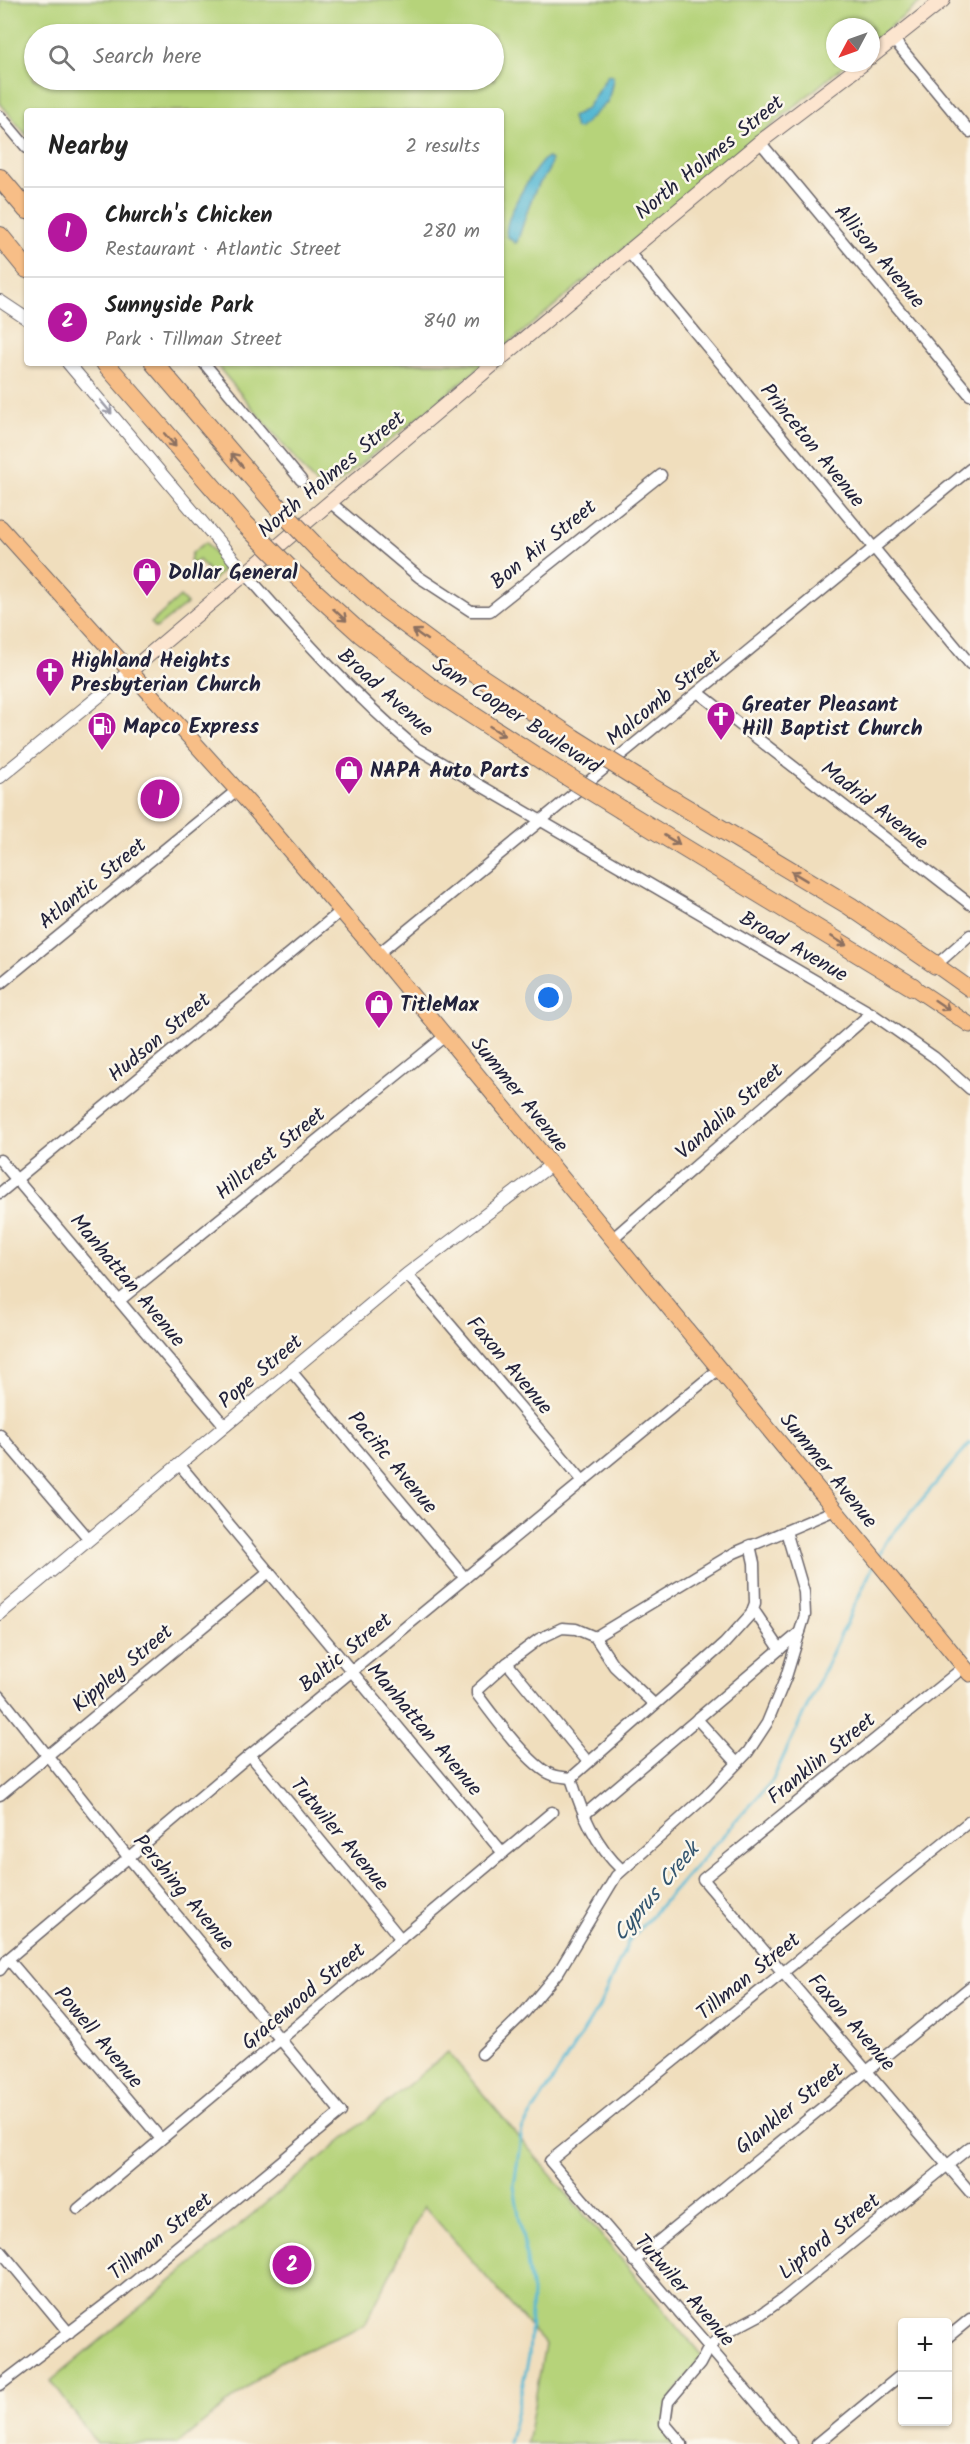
<!DOCTYPE html>
<meta charset="utf-8">
<style>
:root{--surface:#fff;--page:#f2f2f2;--text:#222;--muted:#767676;--line:#e0e0e0;--accent:#b5179e}
body{margin:0;font-family:Kalam,sans-serif;background:var(--page);color:var(--text)}
.controls{position:absolute;right:18px;bottom:18px;display:grid;overflow:hidden;border-radius:6px;box-shadow:0 2px 4px #0004}
.controls button{width:54px;height:54px;display:grid;place-items:center;padding:0;border:0;border-bottom:2px solid var(--line);background:var(--surface);color:var(--text);font:30px sans-serif}
.compass{position:absolute;left:826px;top:18px;width:54px;height:54px;border-radius:50%;background:var(--surface);box-shadow:0 2px 4px #0004;rotate:229deg}
.you{position:absolute;left:549px;top:998px;width:21px;height:21px;margin:-15px;border:4px solid #fff;border-radius:50%;background:#1a73e8;box-shadow:0 0 0 9px #1a73e833}
.badge{display:grid;place-items:center;width:39px;height:39px;border-radius:50%;background:var(--accent);color:#fff;font-size:20px;font-weight:700}
.pin{position:absolute;translate:-50% -50%;border:3px solid #fff;box-shadow:0 2px 6px #0006}
.list{margin:0;padding:0;list-style:none}
h2{display:flex;justify-content:space-between;align-items:center;height:78px;margin:0;padding:0 24px;font-size:26px}
h2 small{font-size:20px;font-weight:400;color:var(--muted)}
.list li{display:grid;grid-template-columns:39px 1fr auto;gap:18px;align-items:center;box-sizing:border-box;height:90px;padding:0 24px;border-top:2px solid var(--line)}
.list b{display:block;font-size:22px;white-space:nowrap}
.list p{margin:0;font-size:20px;white-space:nowrap;color:var(--muted)}
.list em{font-size:20px;font-style:normal;color:var(--muted)}
.icon{flex:none;width:33px;height:33px;fill:none;stroke:currentColor;stroke-width:2;stroke-linecap:round;stroke-linejoin:round}
.map{position:relative;flex:none;width:970px;height:2444px;overflow:hidden}
.search{position:absolute;background:var(--surface);box-shadow:0 2px 4px #0004;left:24px;top:24px;width:480px;height:66px;display:flex;align-items:center;gap:15px;box-sizing:border-box;padding:0 21px;border-radius:33px;color:var(--muted);font-size:22px}
.panel{position:absolute;background:var(--surface);box-shadow:0 2px 4px #0004;left:24px;top:108px;width:480px;height:258px;border-radius:6px}
.map>svg:first-child{display:block}
.green{fill:#b6d37a;stroke:#6c7a5a;stroke-width:1.5;fill-rule:evenodd}
.water{fill:#55b8d3;stroke:#3c6d87;stroke-width:1.5}
.lines{fill:none;stroke-linecap:round;stroke-linejoin:round}
.stream{stroke:#55b8d3;stroke-width:3}
.minor-casing{stroke:#6a6468;stroke-width:13}
.tertiary-casing{stroke:#6a6468;stroke-width:14}
.secondary-casing{stroke:#6a6468;stroke-width:16}
.primary-casing{stroke:#6a6468;stroke-width:17}
.motorway-casing{stroke:#6a6468;stroke-width:20}
.minor{stroke:#fff;stroke-width:10}
.tertiary{stroke:#fff;stroke-width:12}
.secondary{stroke:#fce5cf;stroke-width:14}
.primary{stroke:#f7be87;stroke-width:15}
.motorway{stroke:#f7be87;stroke-width:18}
.motorway-bridge-casing{stroke:#6a6468;stroke-width:20;stroke-linecap:butt}
.motorway-bridge{stroke:#f7be87;stroke-width:18}
.oneway{stroke:#9c9ca7}
.oneway2{stroke:#8c7061}
.labels{text-anchor:middle;stroke-width:5;stroke-linejoin:round;paint-order:stroke}
.street-label{font-size:21px;fill:#22223b;stroke:#fbf7ec}
.poi-label{font-size:21px;font-weight:bold;fill:#22223b;stroke:#fbf7ec;text-anchor:start}
.water-label{font-size:22px;font-style:italic;fill:#345670;stroke:#fbf7ec}
</style>
<div class="map">
<svg width="970" height="2444" viewBox="0 0 970 2444">
<rect width="100%" height="100%" fill="#fbf7ec"/>
<filter id="ink" filterUnits="userSpaceOnUse"><feTurbulence type="fractalNoise" baseFrequency=".0167" numOctaves="2"/><feDisplacementMap in="SourceGraphic" scale="12" xChannelSelector="R" yChannelSelector="G"/><feConvolveMatrix kernelMatrix="1 2 1 2 8 2 1 2 1" color-interpolation-filters="sRGB"/></filter>
<filter id="wash" filterUnits="userSpaceOnUse"><feTurbulence type="fractalNoise" baseFrequency=".008" numOctaves="4" result="noise"/><feDisplacementMap in="SourceGraphic" scale="24" xChannelSelector="R" yChannelSelector="G"/><feGaussianBlur stdDeviation="1.35" result="paint"/><feColorMatrix in="noise" values="0 0 0 0 0 0 0 0 0 0 0 0 0 0 0 0 0 1.4 0 .05"/><feComposite in="paint" operator="in"/></filter>
<g filter="url(#wash)">
<rect width="100%" height="100%" fill="#f0debd"/>
<!-- green -->
<g class="green">
<path d="M0,0H923L871,43V27H835V63H847L501,350V111H27V136L0,103ZM34,34H494V80H34Z"/>
<path d="M215,363H485L324,494Z"/>
<path d="M206,542L223,564L222,571L210,584L205,579L210,572L199,560L193,564L190,560L192,553Z"/>
<path d="M180,597L187,604L156,628L151,623Z"/>
<path d="M448,2052L703,2357L668,2402L666,2424L682,2444H527L545,2344L424,2206L365,2325L279,2362L177,2444H97L51,2381Z"/>
</g>
<!-- water -->
<g class="water">
<path d="M608,75L613,76V80L608,101L579,129L575,128L572,117L587,108Z"/>
<path d="M547,157L551,160C550,175 539,180 534,193C527,209 523,226 517,242L515,243L507,236C502,220 534,167 547,157Z"/>
</g>
<g class="lines">
<!-- stream -->
<g class="stream">
<path d="M879,1555L885,1543L970,1443"/>
<path d="M509,2444L529,2357L532,2292L514,2186L522,2129L599,2007L628,1942L772,1781L874,1564"/>
</g>
</g>
</g>
<g filter="url(#ink)">
<g class="lines">
<!-- minor casing -->
<g class="minor-casing">
<g id="minor">
<path d="M894,40L970,132"/>
<path d="M0,116L27,148"/>
<path d="M760,142L970,395"/>
<path d="M627,250L970,664"/>
<path d="M204,363L301,480"/>
<path d="M331,503L419,577L471,611H490L661,475"/>
<path d="M245,573C300,635 353,695 416,748L871,1013L934,1057L970,1089"/>
<path d="M699,693L970,904"/>
<path d="M378,954L970,469"/>
<path d="M936,965L970,935"/>
<path d="M0,984L237,790"/>
<path d="M0,1160L225,1426"/>
<path d="M0,1193L341,911"/>
<path d="M612,1239L871,1013"/>
<path d="M407,1274L583,1481"/>
<path d="M120,1300L445,1036"/>
<path d="M291,1371L465,1578"/>
<path d="M0,1435L89,1539"/>
<path d="M179,1464L503,1853"/>
<path d="M753,1609L780,1649"/>
<path d="M595,1637L734,1553L835,1510"/>
<path d="M507,1663L477,1690V1694C491,1713 531,1768 553,1775C558,1777 566,1777 571,1778"/>
<path d="M964,1667L703,1879L970,2192"/>
<path d="M0,1696L129,1858L341,2112L123,2291L0,2385"/>
<path d="M697,1719L737,1763"/>
<path d="M250,1755L401,1939"/>
<path d="M588,1762L507,1663L539,1639L562,1628L576,1629L595,1637L614,1666L654,1704"/>
<path d="M571,1778L724,1644L751,1614L755,1603L754,1563L750,1545"/>
<path d="M571,1778C582,1813 595,1845 622,1870"/>
<path d="M0,1795L269,1572"/>
<path d="M584,1815L800,1632"/>
<path d="M8,1959L161,2139"/>
<path d="M0,1970L8,1959L250,1755L719,1369"/>
<path d="M482,2054L524,2013L559,1971L616,1876L706,1796L748,1752L767,1723L786,1677L805,1615L804,1592L786,1531"/>
<path d="M78,2209L552,1812"/>
<path d="M0,2250L69,2333"/>
<path d="M634,2261L970,1987"/>
<path d="M948,2337L970,2319"/>
<path d="M682,2444L665,2424L668,2402L700,2364L709,2347L722,2335L760,2315L784,2298L970,2147"/>
<path d="M792,2444L550,2161L970,1821"/>
<path d="M817,2444L902,2374"/>
</g>
</g>
<!-- tertiary casing -->
<g class="tertiary-casing">
<g id="tertiary">
<path d="M0,301L27,319"/>
<path d="M68,363L245,573"/>
<path d="M0,777L130,671"/>
<path d="M0,1614L407,1274L551,1165"/>
</g>
</g>
<!-- secondary casing -->
<g class="secondary-casing">
<g id="secondary">
<path d="M871,57L943,0"/>
<path d="M501,358L760,142L864,63"/>
<path d="M130,671L495,363"/>
</g>
</g>
<!-- primary casing -->
<g class="primary-casing">
<g id="primary">
<path d="M0,527L255,810L378,954L970,1674"/>
<path d="M936,965L970,989"/>
<path d="M913,987L970,1025"/>
</g>
</g>
<!-- motorway casing -->
<g class="motorway-casing">
<g id="motorway">
<path d="M0,178L27,210"/>
<path d="M0,236L27,269"/>
<path d="M105,363L244,523"/>
<path d="M154,363L275,504"/>
<path d="M321,552L381,606L447,655L573,738"/>
<path d="M297,576L361,634L434,690L552,767"/>
<path d="M651,787L850,906L936,965"/>
<path d="M622,810L913,987"/>
</g>
</g>
<!-- minor -->
<use href="#minor" class="minor"/>
<!-- tertiary -->
<use href="#tertiary" class="tertiary"/>
<!-- secondary -->
<use href="#secondary" class="secondary"/>
<!-- primary -->
<use href="#primary" class="primary"/>
<!-- motorway -->
<use href="#motorway" class="motorway"/>
<!-- motorway-bridge casing -->
<g class="motorway-bridge-casing">
<g id="motorway-bridge">
<path d="M275,504L321,552"/>
<path d="M244,523L297,576"/>
<path d="M573,738L651,787"/>
<path d="M552,767L622,810"/>
</g>
</g>
<!-- motorway-bridge -->
<use href="#motorway-bridge" class="motorway-bridge"/>
</g>
<!-- one-way arrows -->
<defs><path id="oneway-shaft" d="M-6 0H5M1.5-3L5.5 0L1.5 3" fill="none" stroke-width="1.6" stroke-linecap="round" stroke-linejoin="round" transform="scale(1.5)"/></defs>
<use class="oneway" href="#oneway-shaft" transform="translate(106 407) rotate(50)"/>
<g class="oneway2">
<use href="#oneway-shaft" transform="translate(170 440) rotate(49)"/>
<use href="#oneway-shaft" transform="translate(237 460) rotate(-131)"/>
<use href="#oneway-shaft" transform="translate(340 615) rotate(42)"/>
<use href="#oneway-shaft" transform="translate(420 635) rotate(-144)"/>
<use href="#oneway-shaft" transform="translate(497 731) rotate(33)"/>
<use href="#oneway-shaft" transform="translate(672 840) rotate(31)"/>
<use href="#oneway-shaft" transform="translate(799 876) rotate(-149)"/>
<use href="#oneway-shaft" transform="translate(839 941) rotate(31)"/>
<use href="#oneway-shaft" transform="translate(942 1005) rotate(34)"/>
</g>
</g>
<!-- icons -->
<defs>
<g id="shop-pin" transform="scale(1.5)"><path d="M0 17L-7.5 6A9.5 9.5 0 1 1 7.5 6Z" fill="#b5179e" stroke="#fbf7ec"/><path d="M-5-2.5h2.3a2.7 3.5 0 0 1 5.4 0H5L5.5 6h-11ZM-1.5-2.5h3a1.5 2.3 0 0 0-3 0Z" fill="#fff"/></g>
<g id="church-pin" transform="scale(1.5)"><path d="M0 17L-7.5 6A9.5 9.5 0 1 1 7.5 6Z" fill="#b5179e" stroke="#fbf7ec"/><path d="M-1.2-6h2.4v3.5h3.3v2.4h-3.3V6h-2.4V-.1h-3.3v-2.4h3.3Z" fill="#fff"/></g>
<g id="fuel-pin" transform="scale(1.5)"><path d="M0 17L-7.5 6A9.5 9.5 0 1 1 7.5 6Z" fill="#b5179e" stroke="#fbf7ec"/><path d="M-5.5-6h7V0h2V4h1.3V-2.5L3-4.5l.8-.8L6-3V5H2.5V1h-1V6h-7ZM-4.2-4.7v3.2H.2V-4.7Z" fill="#fff"/></g>
</defs>
<g fill-rule="evenodd">
<use href="#shop-pin" x="147" y="572"/>
<use href="#church-pin" x="50" y="672"/>
<use href="#church-pin" x="721" y="716"/>
<use href="#fuel-pin" x="102" y="726"/>
<use href="#shop-pin" x="349" y="770"/>
<use href="#shop-pin" x="379" y="1004"/>
</g>
<g class="labels">
<!-- street labels -->
<g class="street-label">
<text transform="translate(709 157) rotate(-39)" y="7">North Holmes Street</text>
<text transform="translate(880 256) rotate(50)" y="7">Allison Avenue</text>
<text transform="translate(813 445) rotate(51)" y="7">Princeton Avenue</text>
<text transform="translate(331 474) rotate(-40)" y="7">North Holmes Street</text>
<text transform="translate(543 544) rotate(-39)" y="7">Bon Air Street</text>
<text transform="translate(386 692) rotate(42)" y="7">Broad Avenue</text>
<text transform="translate(663 697) rotate(-39)" y="7">Malcomb Street</text>
<text transform="translate(517 715) rotate(33)" y="7">Sam Cooper Boulevard</text>
<text transform="translate(875 805) rotate(38)" y="7">Madrid Avenue</text>
<text transform="translate(92 883) rotate(-39)" y="7">Atlantic Street</text>
<text transform="translate(794 946) rotate(30)" y="7">Broad Avenue</text>
<text transform="translate(159 1037) rotate(-40)" y="7">Hudson Street</text>
<text transform="translate(520 1094) rotate(51)" y="7">Summer Avenue</text>
<text transform="translate(729 1111) rotate(-41)" y="7">Vandalia Street</text>
<text transform="translate(270 1153) rotate(-39)" y="7">Hillcrest Street</text>
<text transform="translate(128 1280) rotate(50)" y="7">Manhattan Avenue</text>
<text transform="translate(510 1365) rotate(50)" y="7">Faxon Avenue</text>
<text transform="translate(260 1371) rotate(-40)" y="7">Pope Street</text>
<text transform="translate(393 1462) rotate(50)" y="7">Pacific Avenue</text>
<text transform="translate(829 1470) rotate(51)" y="7">Summer Avenue</text>
<text transform="translate(345 1652) rotate(-39)" y="7">Baltic Street</text>
<text transform="translate(122 1668) rotate(-40)" y="7">Kippley Street</text>
<text transform="translate(425 1729) rotate(50)" y="7">Manhattan Avenue</text>
<text transform="translate(821 1758) rotate(-39)" y="7">Franklin Street</text>
<text transform="translate(340 1834) rotate(50)" y="7">Tutwiler Avenue</text>
<text transform="translate(184 1892) rotate(50)" y="7">Pershing Avenue</text>
<text transform="translate(748 1976) rotate(-39)" y="7">Tillman Street</text>
<text transform="translate(303 1996) rotate(-40)" y="7">Gracewood Street</text>
<text transform="translate(852 2022) rotate(49)" y="7">Faxon Avenue</text>
<text transform="translate(99 2037) rotate(50)" y="7">Powell Avenue</text>
<text transform="translate(789 2108) rotate(-39)" y="7">Glankler Street</text>
<text transform="translate(160 2236) rotate(-39)" y="7">Tillman Street</text>
<text transform="translate(829 2236) rotate(-39)" y="7">Lipford Street</text>
<text transform="translate(685 2290) rotate(49)" y="7">Tutwiler Avenue</text>
</g>
<!-- poi labels -->
<g class="poi-label">
<text x="168" y="579">Dollar General</text>
<text x="71" y="667">Highland Heights<tspan x="71" dy="24">Presbyterian Church</tspan></text>
<text x="742" y="711">Greater Pleasant<tspan x="742" dy="24">Hill Baptist Church</tspan></text>
<text x="123" y="733">Mapco Express</text>
<text x="370" y="777">NAPA Auto Parts</text>
<text x="400" y="1011">TitleMax</text>
</g>
<!-- water labels -->
<g class="water-label">
<text transform="translate(655 1891) rotate(-50)" y="8">Cyprus Creek</text>
</g>
</g>
</svg>
<div class="controls">
<button>+</button>
<button>−</button>
</div>
<svg class="compass" viewBox="-18 -18 36 36"><path d="M0-13l5 13h-10z" fill="#e53935"/><path d="M0 13l5-13h-10z" fill="#767676"/></svg>
<div class="you"></div>
<div class="pin badge" style="left:160px;top:799px">1</div>
<div class="pin badge" style="left:292px;top:2265px">2</div>
<div class="search"><svg class="icon" aria-label="search" viewBox="0 0 24 24"><circle cx="10" cy="10" r="6"/><path d="M15 15l6 6"/></svg>Search here</div>
<section class="panel">
<h2>Nearby<small>2 results</small></h2>
<ul class="list">
<li><span class="badge">1</span><div><b>Church's Chicken</b><p>Restaurant · Atlantic Street</p></div><em>280 m</em></li>
<li><span class="badge">2</span><div><b>Sunnyside Park</b><p>Park · Tillman Street</p></div><em>840 m</em></li>
</ul>
</section>
</div>
